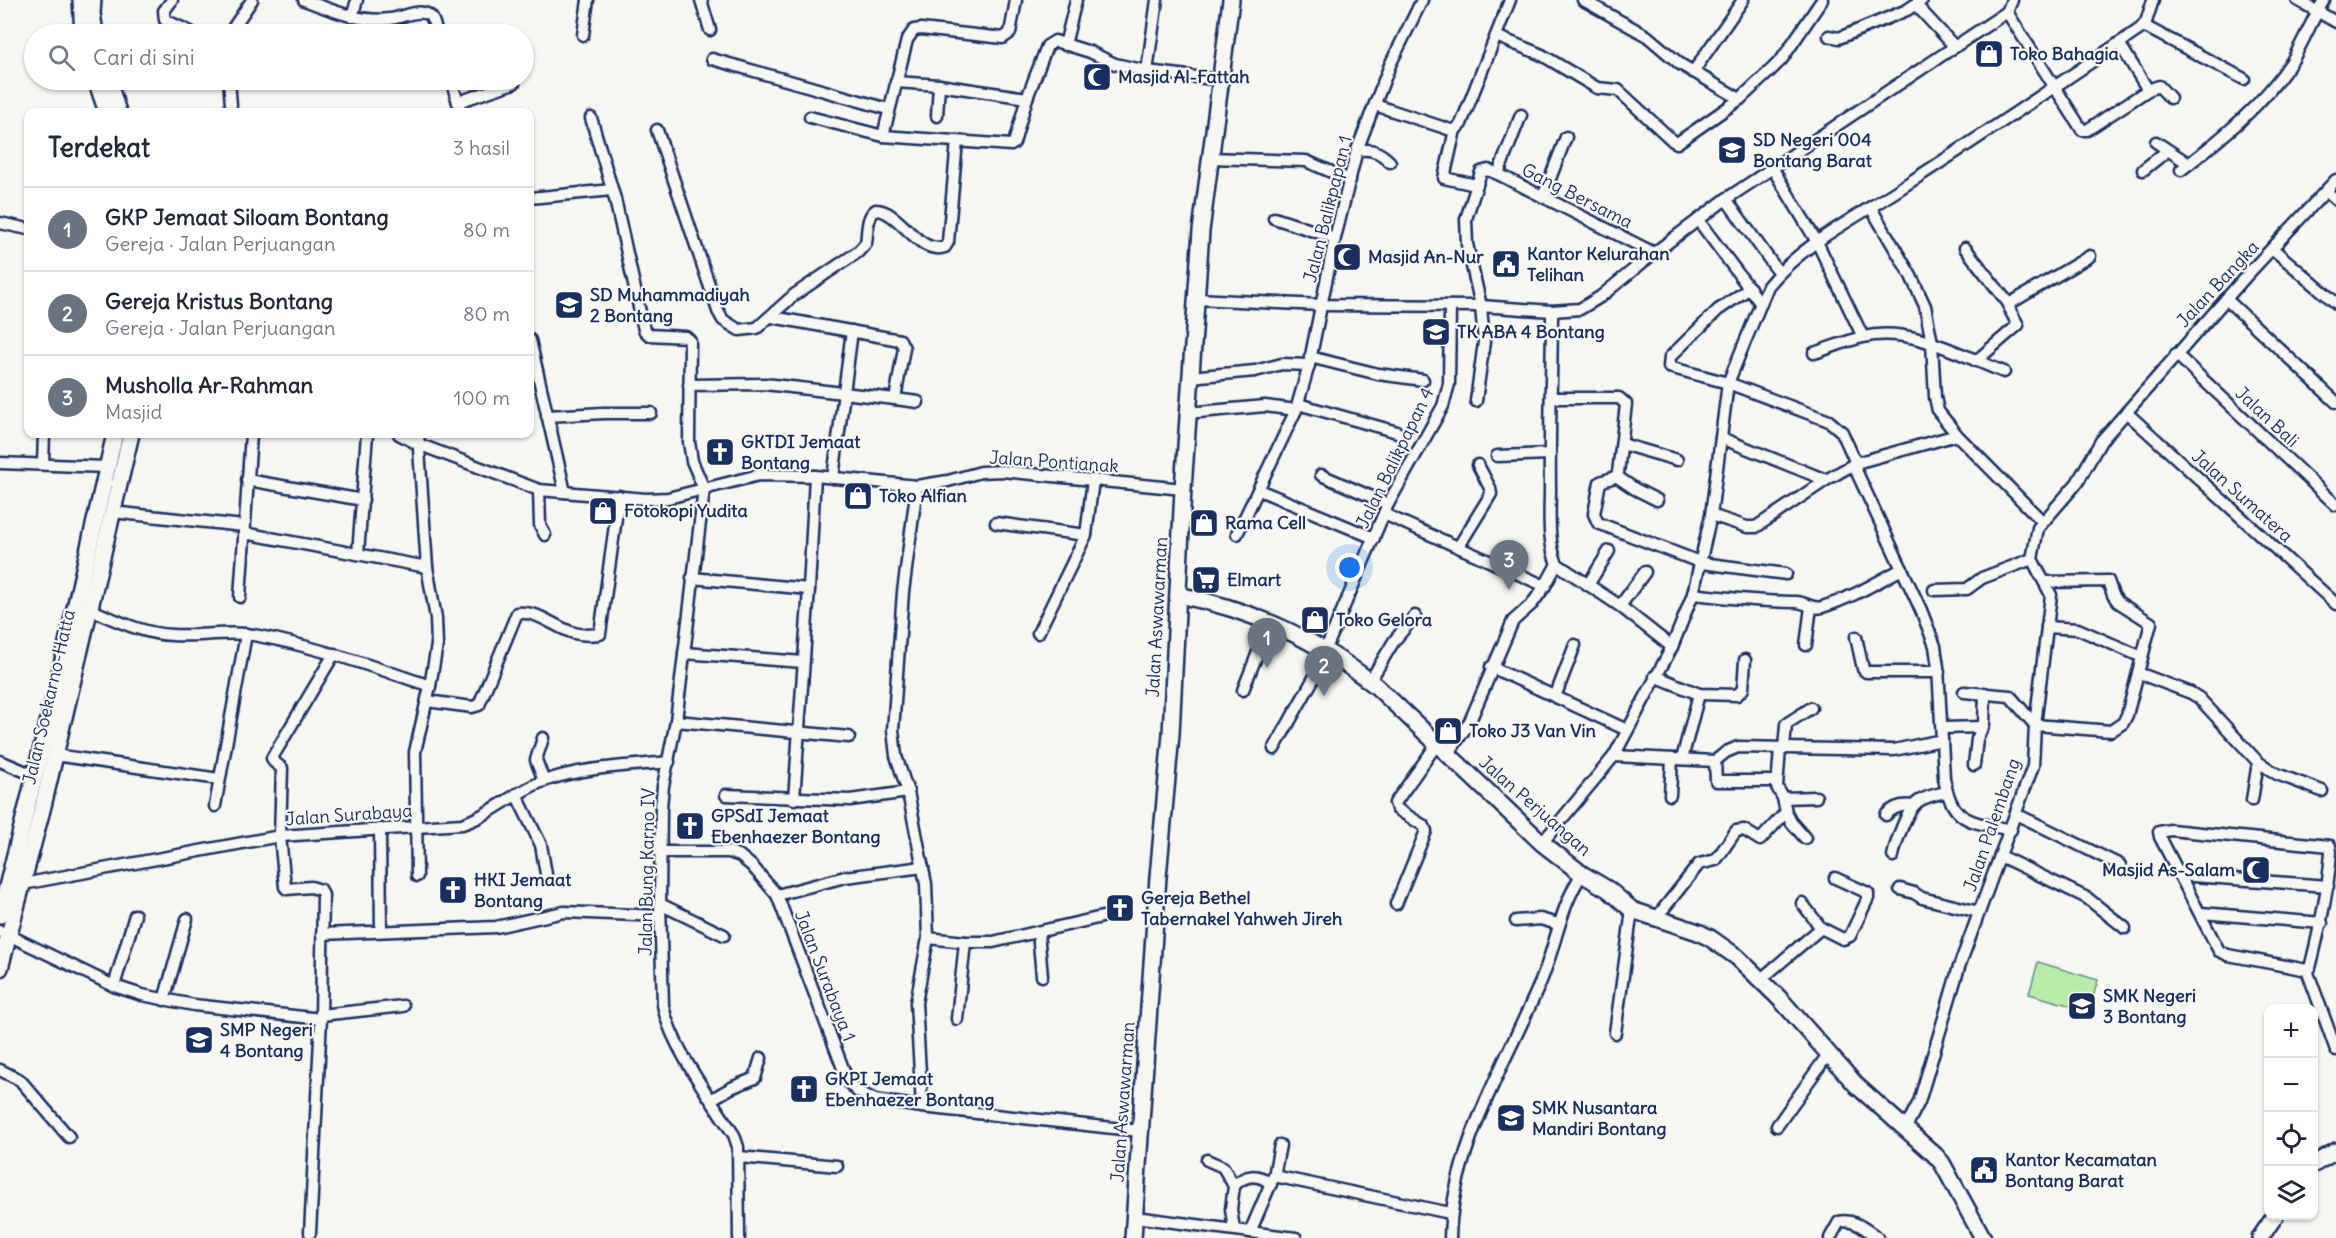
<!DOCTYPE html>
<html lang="id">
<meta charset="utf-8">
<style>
:root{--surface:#fff;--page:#f2f2f3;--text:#1f2937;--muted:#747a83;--line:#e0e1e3;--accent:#2563eb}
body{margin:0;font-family:Delius,sans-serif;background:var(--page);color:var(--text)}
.controls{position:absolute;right:18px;bottom:18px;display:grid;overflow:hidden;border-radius:12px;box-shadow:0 2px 4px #0004}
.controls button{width:54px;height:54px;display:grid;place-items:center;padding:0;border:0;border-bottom:2px solid var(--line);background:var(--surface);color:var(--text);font:30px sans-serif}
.you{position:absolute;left:1350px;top:568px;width:21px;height:21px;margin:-15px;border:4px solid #fff;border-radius:50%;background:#1a73e8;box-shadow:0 0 0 9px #1a73e833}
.badge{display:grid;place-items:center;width:39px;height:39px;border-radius:50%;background:var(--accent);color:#fff;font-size:20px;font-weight:700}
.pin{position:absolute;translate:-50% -50px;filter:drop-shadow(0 2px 3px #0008)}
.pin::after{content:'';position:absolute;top:32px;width:21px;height:18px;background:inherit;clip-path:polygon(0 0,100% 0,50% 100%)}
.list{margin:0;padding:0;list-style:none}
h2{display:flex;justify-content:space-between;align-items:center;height:78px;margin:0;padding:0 24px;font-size:26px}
h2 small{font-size:20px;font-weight:400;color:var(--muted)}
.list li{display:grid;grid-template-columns:39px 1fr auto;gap:18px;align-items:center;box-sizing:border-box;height:84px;padding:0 24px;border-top:2px solid var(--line)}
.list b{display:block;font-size:22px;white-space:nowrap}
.list p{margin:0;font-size:20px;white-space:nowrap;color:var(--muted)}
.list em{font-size:20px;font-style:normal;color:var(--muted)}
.icon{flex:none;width:33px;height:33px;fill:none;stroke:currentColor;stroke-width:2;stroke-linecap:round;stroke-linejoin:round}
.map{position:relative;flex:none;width:2336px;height:1238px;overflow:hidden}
.search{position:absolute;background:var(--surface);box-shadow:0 2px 4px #0004;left:24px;top:24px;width:510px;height:66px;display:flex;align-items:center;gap:15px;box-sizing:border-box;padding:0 21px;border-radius:33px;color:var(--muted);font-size:22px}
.panel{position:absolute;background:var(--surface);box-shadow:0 2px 4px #0004;left:24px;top:108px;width:510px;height:330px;border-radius:12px}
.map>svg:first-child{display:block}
.green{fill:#b9ebab;stroke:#6a8d84;stroke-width:1.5}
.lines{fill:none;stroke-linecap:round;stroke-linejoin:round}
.street-casing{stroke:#1b2f5e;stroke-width:15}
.secondary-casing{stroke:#1b2f5e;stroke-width:20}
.street{stroke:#f6f6f2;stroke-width:10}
.secondary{stroke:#f6f6f2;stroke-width:15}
.labels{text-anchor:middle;stroke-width:4.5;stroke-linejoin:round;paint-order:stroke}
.poi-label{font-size:18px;font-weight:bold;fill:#1b2f5e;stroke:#f6f6f2;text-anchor:start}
.street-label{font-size:18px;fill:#1b2f5e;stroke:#f6f6f2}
</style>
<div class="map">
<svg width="2336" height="1238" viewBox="0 0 2336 1238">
<rect width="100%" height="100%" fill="#f6f6f2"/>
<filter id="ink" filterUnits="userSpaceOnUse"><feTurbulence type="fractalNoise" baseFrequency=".0167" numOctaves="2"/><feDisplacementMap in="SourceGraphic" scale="12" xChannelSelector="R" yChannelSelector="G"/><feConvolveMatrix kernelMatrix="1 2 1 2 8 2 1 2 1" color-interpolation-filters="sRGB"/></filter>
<g filter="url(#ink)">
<!-- green -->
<path class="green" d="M2038,962L2098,980L2089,1011L2029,994Z"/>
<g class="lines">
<!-- street casing -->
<g class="street-casing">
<g id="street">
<path d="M172,0L164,11L165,20L195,34"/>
<path d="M304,0C332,10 360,23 390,19C401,18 417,9 427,14C434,17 435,28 437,34"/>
<path d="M701,0L710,30"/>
<path d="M1016,0L1010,33L1003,38L921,29L914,30L907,40L883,136L1011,145L1014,143L1027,98L1047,46L1055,41L1090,52L1115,64L1147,71L1221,80"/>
<path d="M1583,0L1647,36L1680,64L1740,99"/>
<path d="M2297,0L2336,22"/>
<path d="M1916,5L1955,47"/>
<path d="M2007,12L2082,130H2087L2148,90L2119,43"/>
<path d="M352,17L357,0"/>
<path d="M2144,26L2244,79"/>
<path d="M229,34L252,0"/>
<path d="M583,35L588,0"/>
<path d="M1496,36L1542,55L1597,88L1618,90L1673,141L1677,143L1740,99L1771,70L1782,59L1822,0"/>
<path d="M1829,36L1839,38L1907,10L1922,0"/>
<path d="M1065,45L1076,0"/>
<path d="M712,59L888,109"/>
<path d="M1147,71L1157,0"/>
<path d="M1693,72L1743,0"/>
<path d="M229,80L231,105"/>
<path d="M451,80L461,112"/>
<path d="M896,82L939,85L1027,98"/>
<path d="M2148,90L2159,86L2170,98"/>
<path d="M458,102L514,83"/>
<path d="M1375,105L1451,130H1455L1461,124L1510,0"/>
<path d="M937,116L939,85"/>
<path d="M810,117L883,136"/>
<path d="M591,118L615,199L644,330L649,335L686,337L690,341L689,442L692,461L704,489L676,721L663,786L661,807L660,904L663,1005C670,1045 711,1099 734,1135L738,1147L739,1238"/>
<path d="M657,130L718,311L723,320L739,330L757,328L794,295L858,252L866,243C868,232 866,216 876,210C900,210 918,256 945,247L948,242L957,141"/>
<path d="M1455,130L1444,178L1476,185"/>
<path d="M2156,142L2189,164"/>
<path d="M1357,150C1372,149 1379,151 1390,162"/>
<path d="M1210,158L1306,161L1350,180"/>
<path d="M1773,169L1817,242L1863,337"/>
<path d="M2143,170L2167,151"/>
<path d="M2181,170C2221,139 2264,104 2292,61C2303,42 2312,20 2324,0"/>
<path d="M1498,174L1521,115"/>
<path d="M2326,191L2336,200"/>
<path d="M1543,197L1566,137"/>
<path d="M530,198L612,190"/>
<path d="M1726,199L1779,273"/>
<path d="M1871,208L1911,276L1925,306L1932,343L1935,397L1938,411L1957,435L2042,521"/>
<path d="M1274,218L1335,238"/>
<path d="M1698,220L1761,304"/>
<path d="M0,223L28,229"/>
<path d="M1965,248L2009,304L2010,310L2018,325L1976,361"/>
<path d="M2273,249L2336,303"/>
<path d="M1750,288L1718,310L1670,357L1669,367L1728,383L1768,286C1804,242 1858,217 1904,186C1983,135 2062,82 2140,29L2146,22L2153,0"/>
<path d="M1196,299L1321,305L1481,306L1552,311L1580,309L1600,297L1654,253L1726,199L2007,12L2012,0"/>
<path d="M2226,299L2336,402"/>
<path d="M2009,304L2090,256"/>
<path d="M1552,311C1552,370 1549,428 1550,487C1550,512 1547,540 1557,564L1620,606L1672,647"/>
<path d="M530,340L565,492"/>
<path d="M1814,353C1830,348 1846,341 1863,337C1912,326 1960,355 2004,372"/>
<path d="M2176,354L2336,505"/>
<path d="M1310,357L1378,374L1423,380"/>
<path d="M1190,377L1255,371L1282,364L1309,365"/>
<path d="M689,385L765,384L895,399L904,348L900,340L772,317"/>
<path d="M1552,398H1619L1626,404L1618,473L1615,477L1600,482L1594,514L1598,523L1702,563L1786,574"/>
<path d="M895,399L918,402"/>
<path d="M1476,401L1484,342L1481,306L1467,244L1466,219L1481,172L1488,170L1498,174L1654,253"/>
<path d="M1298,404L1397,432"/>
<path d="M1188,413L1265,406L1296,410"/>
<path d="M2127,413L2336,604"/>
<path d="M547,416L604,413H651"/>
<path d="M399,434L418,444L539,490L646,499L668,498L759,475L815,476L917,486L948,481L981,472L1002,471L1183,489"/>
<path d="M1721,438L1826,480L1856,463L1957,435"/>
<path d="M1622,444L1677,460"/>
<path d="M1497,456L1550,454"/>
<path d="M0,463L106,467"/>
<path d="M43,464L44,434"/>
<path d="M1853,464L1921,610L1935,646L1938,667L1944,778C1952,824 1970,821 2011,830"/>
<path d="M1321,475L1388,504"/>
<path d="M1616,476L1635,489L1657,500"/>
<path d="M833,478L852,331"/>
<path d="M247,480L363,500"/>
<path d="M917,486L903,592L893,730L896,756L908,792L926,884L928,938L916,1003L922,1107"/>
<path d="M539,490L540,525L545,535"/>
<path d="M1259,490L1374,538"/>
<path d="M112,512L244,526"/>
<path d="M1384,514L1545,586"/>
<path d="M1711,515L1747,527H1756L1826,480"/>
<path d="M996,523L1086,535"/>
<path d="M244,533L427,567"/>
<path d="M1237,534L1296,410L1309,365L1335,238L1357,150L1390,65L1422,0"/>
<path d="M1459,546L1491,494L1490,488L1478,465"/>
<path d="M358,554L367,434"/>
<path d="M692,578L809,589"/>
<path d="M1588,585L1609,551"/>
<path d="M1934,590L1967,589L1982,578L2032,559"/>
<path d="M1693,594C1728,598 1761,602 1796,602C1806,602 1812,610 1822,607C1850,599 1877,582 1902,569"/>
<path d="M240,597L251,434"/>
<path d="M1620,606L1645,572"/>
<path d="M89,609C116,620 143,634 172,635C201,637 230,630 259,636C318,647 374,667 430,686"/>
<path d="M2047,627L2078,629L2142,657"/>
<path d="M1038,633L1086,535L1093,480"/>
<path d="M1856,637L1863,669L1866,672H1939"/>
<path d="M1806,645L1811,607"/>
<path d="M1325,651L1388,504L1443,406L1449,384L1450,306"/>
<path d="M684,653L803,662"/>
<path d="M1491,667L1627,730"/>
<path d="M2138,673L2191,693L2199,698L2258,762L2277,774L2322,791"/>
<path d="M1655,676L1699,694L1737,695L1743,689L1745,660"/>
<path d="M1370,681L1394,641L1415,616"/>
<path d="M1243,690L1270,622"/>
<path d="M1964,692L2010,696L2035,725L2111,731L2123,723L2127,715L2151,623L2118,602L2113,595L2108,581L2045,582"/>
<path d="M1555,697L1575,645"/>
<path d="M427,701L472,707L479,705L517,613C537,610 553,626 571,632C579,635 591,635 600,634L619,496"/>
<path d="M676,721L849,737"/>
<path d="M1942,728L1983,727"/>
<path d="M543,738L536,760L544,781"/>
<path d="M1274,749L1328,653"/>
<path d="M1784,749L1786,724L1811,708"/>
<path d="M55,755L219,779"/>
<path d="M1448,755L1470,721L1513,621L1532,604L1545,586L1557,564"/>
<path d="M1614,756L1715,761L1726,752L1738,747L1894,750L1942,740"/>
<path d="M1682,759L1699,694"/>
<path d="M0,761L36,776"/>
<path d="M1715,761L1716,781H1777"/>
<path d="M1974,765L1977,739L1984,724L1985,693"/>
<path d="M516,794L541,845L546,874"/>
<path d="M726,795L850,800L908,792"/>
<path d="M1670,795L1672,759"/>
<path d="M1783,798L1816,797"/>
<path d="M794,799L809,589L815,476"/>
<path d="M2252,800L2258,762"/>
<path d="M215,806L246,634"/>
<path d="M1786,812L1791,822L1805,838"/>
<path d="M2016,814L2120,865"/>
<path d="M1886,815C1893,807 1902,804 1913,806"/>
<path d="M380,829L381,931"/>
<path d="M1542,843L1614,756L1672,647L1693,594L1711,515L1728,383L1829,421L1842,432L1856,463"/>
<path d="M660,852H729L740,856L752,866L777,895L844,1071L850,1084L857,1091L875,1100L922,1107L1140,1131"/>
<path d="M1893,856C1896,842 1907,808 1919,801C1927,796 1938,794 1946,792"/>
<path d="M2000,856L2087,898L2125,928"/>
<path d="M2179,875L2328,886"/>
<path d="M417,876L415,752L430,686L437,645L436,618L427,567L418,434"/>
<path d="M23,884L280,836L462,824C491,815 515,791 544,781C584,767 628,766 669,762"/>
<path d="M1900,889L1914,893L1922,898L1979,912"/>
<path d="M777,895L845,877L923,867"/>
<path d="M1802,903L1821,928"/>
<path d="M660,904L724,935"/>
<path d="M1396,904L1426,831L1424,826L1397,809L1395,803L1437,744"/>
<path d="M2201,913L2322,923"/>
<path d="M1657,917L1699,864L1716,860L1736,831L1744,830L1760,840L1786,812L1783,798L1777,787L1780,749"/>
<path d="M1516,921L1540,919L1558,924"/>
<path d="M0,931L114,986L142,995L194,1005L321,1019L323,895L321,890L311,887L287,889L285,887L280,836L282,768L274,762L272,758L334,654"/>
<path d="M1038,932L1042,976"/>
<path d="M322,934L496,927L564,912L660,916"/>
<path d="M928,938L965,942H993L1102,917"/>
<path d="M2307,970L2310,968C2320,929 2328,892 2331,852L2330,846L2171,830L2159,832L2160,837L2219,951L2228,955L2307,970L2336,1050"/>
<path d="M1760,980L1821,928L1843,939L1850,936L1868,898V893L1835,878"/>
<path d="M114,986L135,915"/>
<path d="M164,1000L187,919"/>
<path d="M321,1015L403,1006"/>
<path d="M957,1019L965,942"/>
<path d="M1615,1033L1632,910"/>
<path d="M0,1070L20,1080L69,1137"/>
<path d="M712,1099L731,1088L755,1078L761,1058"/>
<path d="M1777,1126L1829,1053"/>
<path d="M1905,1129L1919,1102L1959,967L2033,766L2035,725L2051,595L2032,559L2038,528L2077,483L2101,441L2248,274L2336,180"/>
<path d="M739,1157L837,1166"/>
<path d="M1207,1160L1223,1167L1234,1186L1231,1209L1234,1229"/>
<path d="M1274,1176L1280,1145"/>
<path d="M1234,1186C1245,1174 1258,1173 1271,1184"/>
<path d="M1135,1217L1296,1238"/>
<path d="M1250,1232L1274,1176L1450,1213"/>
<path d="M310,1233L321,1019"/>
<path d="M1450,1238C1452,1147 1507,1062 1541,981C1556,945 1560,907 1582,874"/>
<path d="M1830,1238L1839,1222C1854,1218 1866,1230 1878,1238"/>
</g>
</g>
<!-- secondary casing -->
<g class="secondary-casing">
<g id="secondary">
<path d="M81,0L83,34"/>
<path d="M93,0L92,13L95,34"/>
<path d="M96,80L107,112"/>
<path d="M108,80L118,112"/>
<path d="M1178,595C1251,609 1318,640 1376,686L1542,843L1582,874L1609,890L1632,910L1698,932L1710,938L1737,957L1781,1000L1857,1086L1935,1155L1942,1163L1983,1238"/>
<path d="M0,915L55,695L115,434"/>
<path d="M0,968L43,806L131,434"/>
<path d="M2314,1164L2336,1151"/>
<path d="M1133,1238L1158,877L1171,734L1183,489L1201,231L1231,0"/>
<path d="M2260,1238L2275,1216"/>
</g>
</g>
<!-- street -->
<use href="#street" class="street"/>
<!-- secondary -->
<use href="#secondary" class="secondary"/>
</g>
</g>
<!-- icons -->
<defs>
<g id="shop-square" transform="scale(1.5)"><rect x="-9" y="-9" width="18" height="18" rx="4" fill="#1b2f5e" stroke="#f6f6f2"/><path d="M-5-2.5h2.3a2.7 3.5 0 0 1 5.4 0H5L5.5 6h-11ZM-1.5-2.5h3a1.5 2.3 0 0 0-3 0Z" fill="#fff"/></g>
<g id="mosque-square" transform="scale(1.5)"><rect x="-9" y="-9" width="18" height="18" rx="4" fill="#1b2f5e" stroke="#f6f6f2"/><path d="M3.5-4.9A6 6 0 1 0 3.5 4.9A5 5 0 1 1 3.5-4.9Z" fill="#fff"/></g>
<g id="school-square" transform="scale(1.5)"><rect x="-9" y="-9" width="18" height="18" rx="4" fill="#1b2f5e" stroke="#f6f6f2"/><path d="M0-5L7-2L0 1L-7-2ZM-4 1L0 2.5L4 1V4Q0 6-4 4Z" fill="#fff"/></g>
<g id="civic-square" transform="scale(1.5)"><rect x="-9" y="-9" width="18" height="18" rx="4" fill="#1b2f5e" stroke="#f6f6f2"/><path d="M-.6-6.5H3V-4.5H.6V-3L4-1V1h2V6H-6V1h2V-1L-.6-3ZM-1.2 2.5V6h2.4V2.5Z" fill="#fff"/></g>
<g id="church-square" transform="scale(1.5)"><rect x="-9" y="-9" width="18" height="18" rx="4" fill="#1b2f5e" stroke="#f6f6f2"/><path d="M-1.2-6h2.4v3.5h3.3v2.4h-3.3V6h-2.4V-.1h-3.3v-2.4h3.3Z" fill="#fff"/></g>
<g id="supermarket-square" transform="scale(1.5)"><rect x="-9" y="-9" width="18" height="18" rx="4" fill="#1b2f5e" stroke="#f6f6f2"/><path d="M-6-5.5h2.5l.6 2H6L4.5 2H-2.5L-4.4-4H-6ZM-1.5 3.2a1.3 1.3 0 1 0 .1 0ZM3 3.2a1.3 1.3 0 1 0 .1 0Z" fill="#fff"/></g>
</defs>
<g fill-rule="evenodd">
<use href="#shop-square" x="1989" y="54"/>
<use href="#mosque-square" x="1097" y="77"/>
<use href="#school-square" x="1732" y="150"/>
<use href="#mosque-square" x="1347" y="257"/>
<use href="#civic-square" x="1506" y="264"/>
<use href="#school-square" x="569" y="305"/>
<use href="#school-square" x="1436" y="332"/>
<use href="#church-square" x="720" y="452"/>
<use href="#shop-square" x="858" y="496"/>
<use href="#shop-square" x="603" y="511"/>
<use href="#shop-square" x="1204" y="523"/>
<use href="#supermarket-square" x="1206" y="580"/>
<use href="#shop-square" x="1315" y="620"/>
<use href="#shop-square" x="1448" y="731"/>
<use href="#church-square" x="690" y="826"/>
<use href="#mosque-square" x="2256" y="870"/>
<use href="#church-square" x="453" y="890"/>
<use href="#church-square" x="1120" y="908"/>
<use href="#school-square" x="2082" y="1006"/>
<use href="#school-square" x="199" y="1040"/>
<use href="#church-square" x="804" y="1089"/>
<use href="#school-square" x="1511" y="1118"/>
<use href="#civic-square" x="1984" y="1170"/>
</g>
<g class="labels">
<!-- poi labels -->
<g class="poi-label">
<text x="2010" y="60">Toko Bahagia</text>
<text x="1118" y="83">Masjid Al-Fattah</text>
<text x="1753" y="146">SD Negeri 004<tspan x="1753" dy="21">Bontang Barat</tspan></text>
<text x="1527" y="260">Kantor Kelurahan<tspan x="1527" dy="21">Telihan</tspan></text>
<text x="1368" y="263">Masjid An-Nur</text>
<text x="590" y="301">SD Muhammadiyah<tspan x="590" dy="21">2 Bontang</tspan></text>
<text x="1457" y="338">TK ABA 4 Bontang</text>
<text x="741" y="448">GKTDI Jemaat<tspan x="741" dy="21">Bontang</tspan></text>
<text x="879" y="502">Toko Alfian</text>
<text x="624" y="517">Fotokopi Yudita</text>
<text x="1225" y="529">Rama Cell</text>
<text x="1227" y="586">Elmart</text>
<text x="1336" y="626">Toko Gelora</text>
<text x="1469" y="737">Toko J3 Van Vin</text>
<text x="711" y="822">GPSdI Jemaat<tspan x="711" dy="21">Ebenhaezer Bontang</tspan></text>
<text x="2235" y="876" text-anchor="end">Masjid As-Salam</text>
<text x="474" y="886">HKI Jemaat<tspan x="474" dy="21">Bontang</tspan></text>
<text x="1141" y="904">Gereja Bethel<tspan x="1141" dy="21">Tabernakel Yahweh Jireh</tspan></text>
<text x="2103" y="1002">SMK Negeri<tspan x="2103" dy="21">3 Bontang</tspan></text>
<text x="220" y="1036">SMP Negeri<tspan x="220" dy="21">4 Bontang</tspan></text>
<text x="825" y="1085">GKPI Jemaat<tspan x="825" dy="21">Ebenhaezer Bontang</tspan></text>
<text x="1532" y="1114">SMK Nusantara<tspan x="1532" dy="21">Mandiri Bontang</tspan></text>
<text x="2005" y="1166">Kantor Kecamatan<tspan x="2005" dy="21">Bontang Barat</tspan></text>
</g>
<!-- street labels -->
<g class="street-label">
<text transform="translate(1577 196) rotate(27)" y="6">Gang Bersama</text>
<text transform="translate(1328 209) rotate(-76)" y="6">Jalan Balikpapan 1</text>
<text transform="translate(2218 284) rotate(-47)" y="6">Jalan Bangka</text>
<text transform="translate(2267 417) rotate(43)" y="6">Jalan Bali</text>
<text transform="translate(1395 458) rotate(-64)" y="6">Jalan Balikpapan 4</text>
<text transform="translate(1054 462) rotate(4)" y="6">Jalan Pontianak</text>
<text transform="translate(2242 496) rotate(42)" y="6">Jalan Sumatera</text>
<text transform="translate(1157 617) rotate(-87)" y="6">Jalan Aswawarman</text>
<text transform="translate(49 697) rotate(-77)" y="6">Jalan Soekarno-Hatta</text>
<text transform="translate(1535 806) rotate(41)" y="6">Jalan Perjuangan</text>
<text transform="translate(349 815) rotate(-4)" y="6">Jalan Surabaya</text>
<text transform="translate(1992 825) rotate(-71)" y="6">Jalan Palembang</text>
<text transform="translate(647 872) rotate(-89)" y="6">Jalan Bung Karno IV</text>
<text transform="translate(825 976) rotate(69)" y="6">Jalan Surabaya 1</text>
<text transform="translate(1123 1102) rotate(-86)" y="6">Jalan Aswawarman</text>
</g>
</g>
</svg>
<div class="controls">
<button>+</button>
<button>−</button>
<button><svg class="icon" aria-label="locate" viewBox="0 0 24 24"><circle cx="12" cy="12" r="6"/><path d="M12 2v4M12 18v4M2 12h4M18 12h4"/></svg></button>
<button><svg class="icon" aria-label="layers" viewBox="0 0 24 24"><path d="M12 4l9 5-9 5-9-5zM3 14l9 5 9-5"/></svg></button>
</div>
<div class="you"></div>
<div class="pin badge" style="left:1267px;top:668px;background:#6b7280">1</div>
<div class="pin badge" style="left:1324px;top:696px;background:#6b7280">2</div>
<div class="pin badge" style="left:1509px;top:590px;background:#6b7280">3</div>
<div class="search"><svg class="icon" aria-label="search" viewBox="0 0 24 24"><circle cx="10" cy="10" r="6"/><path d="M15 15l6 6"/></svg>Cari di sini</div>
<section class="panel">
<h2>Terdekat<small>3 hasil</small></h2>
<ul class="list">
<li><span class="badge" style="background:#6b7280">1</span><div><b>GKP Jemaat Siloam Bontang</b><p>Gereja · Jalan Perjuangan</p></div><em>80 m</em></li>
<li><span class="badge" style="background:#6b7280">2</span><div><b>Gereja Kristus Bontang</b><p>Gereja · Jalan Perjuangan</p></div><em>80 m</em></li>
<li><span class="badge" style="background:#6b7280">3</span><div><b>Musholla Ar-Rahman</b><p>Masjid</p></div><em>100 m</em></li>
</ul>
</section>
</div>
